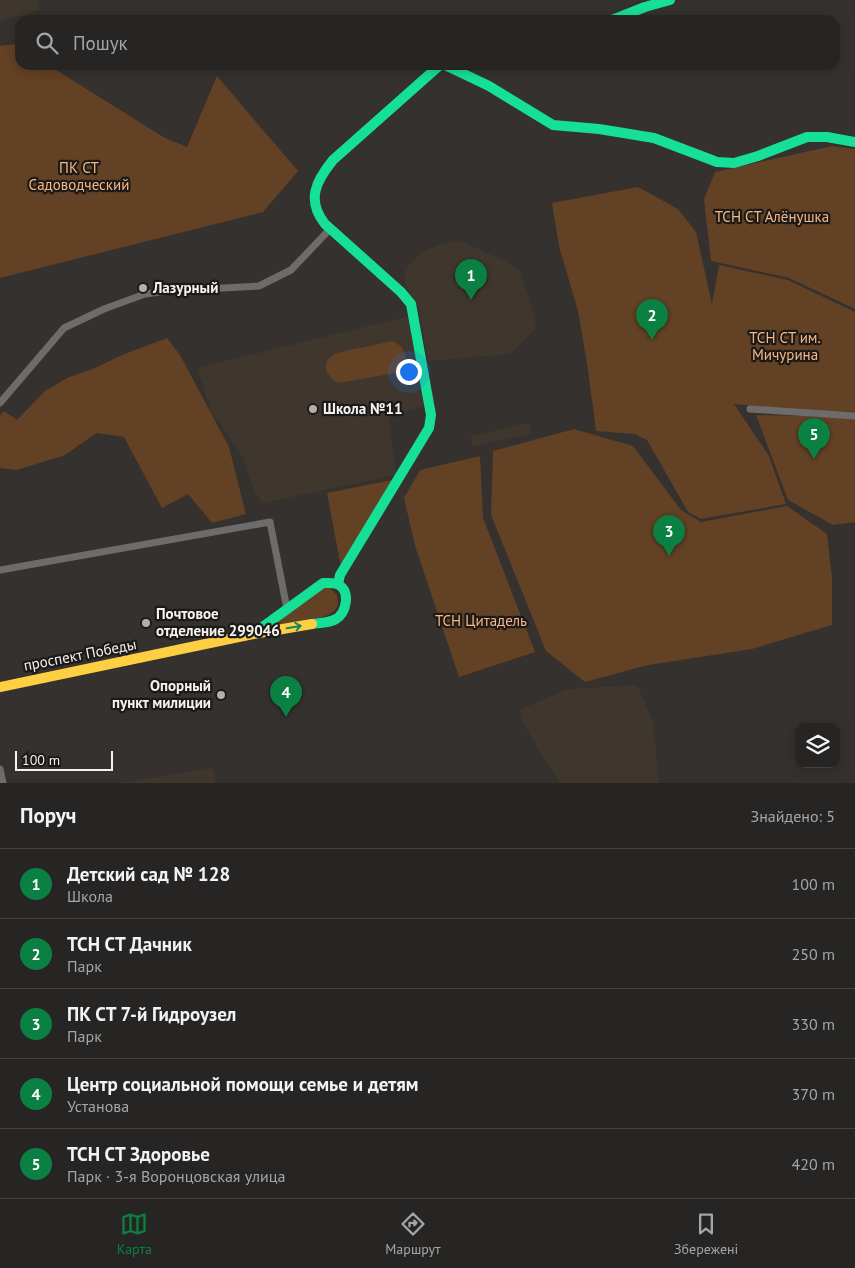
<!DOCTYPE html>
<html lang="uk">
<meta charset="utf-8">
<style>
:root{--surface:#272523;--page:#2f2d2b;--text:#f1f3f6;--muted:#a4a5a6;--line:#434241;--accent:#0b8043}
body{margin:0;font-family:"PT Sans",sans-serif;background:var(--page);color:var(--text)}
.controls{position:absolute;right:15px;bottom:15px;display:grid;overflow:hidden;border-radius:10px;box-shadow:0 2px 12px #0003}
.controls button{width:45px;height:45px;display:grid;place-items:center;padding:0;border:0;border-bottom:1px solid var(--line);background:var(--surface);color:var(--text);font:25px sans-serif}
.scale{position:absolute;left:15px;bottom:12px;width:98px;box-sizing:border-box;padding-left:5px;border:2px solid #f6f2ef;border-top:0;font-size:14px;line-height:18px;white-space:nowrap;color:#f6f2ef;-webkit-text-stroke:4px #1c1a18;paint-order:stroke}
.you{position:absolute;left:408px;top:371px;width:18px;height:18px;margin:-12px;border:4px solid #fff;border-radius:50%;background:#1a73e8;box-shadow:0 0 0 8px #1a73e833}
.badge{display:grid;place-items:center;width:32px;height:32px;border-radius:50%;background:var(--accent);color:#fff;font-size:16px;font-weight:700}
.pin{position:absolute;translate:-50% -41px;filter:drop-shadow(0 1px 2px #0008)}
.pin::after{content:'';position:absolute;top:26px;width:18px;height:15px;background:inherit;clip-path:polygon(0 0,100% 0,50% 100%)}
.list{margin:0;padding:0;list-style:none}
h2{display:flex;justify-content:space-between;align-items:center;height:65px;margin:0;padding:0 20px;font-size:21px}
h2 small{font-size:16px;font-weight:400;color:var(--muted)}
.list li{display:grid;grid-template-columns:32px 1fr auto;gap:15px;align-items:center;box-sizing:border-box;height:70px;padding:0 20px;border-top:1px solid var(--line)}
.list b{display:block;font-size:19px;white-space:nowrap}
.list p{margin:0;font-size:16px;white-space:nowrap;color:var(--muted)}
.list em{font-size:16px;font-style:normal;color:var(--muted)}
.icon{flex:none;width:28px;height:28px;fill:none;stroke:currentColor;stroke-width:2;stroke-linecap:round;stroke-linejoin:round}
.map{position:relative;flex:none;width:855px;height:783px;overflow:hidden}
.search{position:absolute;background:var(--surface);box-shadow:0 2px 12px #0003;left:15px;right:15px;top:15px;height:55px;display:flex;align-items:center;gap:12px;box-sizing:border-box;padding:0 18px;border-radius:15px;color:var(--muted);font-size:19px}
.sheet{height:415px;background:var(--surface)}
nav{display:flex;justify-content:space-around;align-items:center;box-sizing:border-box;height:70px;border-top:1px solid var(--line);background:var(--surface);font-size:14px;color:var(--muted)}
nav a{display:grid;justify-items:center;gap:2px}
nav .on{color:var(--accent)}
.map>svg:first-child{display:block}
.built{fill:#3f362e}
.green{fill:#634124}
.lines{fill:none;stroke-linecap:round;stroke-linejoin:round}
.street{stroke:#6d6c6b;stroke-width:7}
.fast{stroke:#16e098;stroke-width:10}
.slow{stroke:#ffcf43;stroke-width:10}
.oneway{stroke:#19875e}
.poi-dot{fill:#b2aeac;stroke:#1c1a18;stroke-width:2}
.labels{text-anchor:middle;stroke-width:4.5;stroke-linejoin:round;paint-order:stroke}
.park-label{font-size:15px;fill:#f8b782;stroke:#1c1a18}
.poi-label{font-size:15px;font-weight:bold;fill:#f6f2ef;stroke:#1c1a18;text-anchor:start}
.street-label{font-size:15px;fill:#f6f2ef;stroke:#1c1a18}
</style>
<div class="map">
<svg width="855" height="783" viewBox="0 0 855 783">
<rect width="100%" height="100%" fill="#34312f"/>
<!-- built -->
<g class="built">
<path d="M0,0H37L40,10L0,21Z"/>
<path d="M454,241L463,242L505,261L520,271L534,312L536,328L511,354L428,361L419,309L411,297L404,280L406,270L416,256L426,250L441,244Z"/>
<path d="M409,316L428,405L389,418L396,475L263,503L254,490L241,454L211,412L197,368Z"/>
<path d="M529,423L532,434L472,446L471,436Z"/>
<path d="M637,685L653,721L659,783H560L522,722L520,710L567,689Z"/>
<path d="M213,768L216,783H122Z"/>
</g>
<!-- green -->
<g class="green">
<path d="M14,44L20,47V65H48L165,138L187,147L217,76L298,171L263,212L0,278V46Z"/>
<path d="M832,146L855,149V309L789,278L711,261L704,199L715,172Z"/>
<path d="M638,187L678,209L696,232L712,304L719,265L788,280L855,312V412L807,411L734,404L769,456L786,504L701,519L688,512L647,440L635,434L596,431L588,370L578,311L559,246L552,203Z"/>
<path d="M167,338L180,355L229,447L246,514L212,523L188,494L162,508L124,437L97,433L63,456L16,470L0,468V415L4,411L17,420L45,391L69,377L95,368L122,355Z"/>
<path d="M392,341L401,346L406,355L403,368L396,373L338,383C328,377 319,364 333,355C340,351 381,344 392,341Z"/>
<path d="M756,415L855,417V522L833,525L788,500Z"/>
<path d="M574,429L633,446L681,510L701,522L787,506L827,534L832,578V625L752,649L648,665L585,682L546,651L491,515L493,451Z"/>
<path d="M480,456L483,518L535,652L459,677L415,546L404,498L420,470Z"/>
<path d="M392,480L341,567L327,493Z"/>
<path d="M325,588H330L337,595C338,600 339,606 335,610C327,620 289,624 276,627L274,626V624L319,590Z"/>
</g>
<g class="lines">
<!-- street -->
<g class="street">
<path d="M0,403L64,328L104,309L145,294L168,291L259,286L291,270L330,229"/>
<path d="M750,409L855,416"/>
<path d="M0,570L270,522L287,609"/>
<path d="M0,769L3,783"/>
</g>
<!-- fast -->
<g class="fast">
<path d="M612,20L645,7L670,0"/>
<path d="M445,65L489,86L553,125L599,129L654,138L717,162L734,163L758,156L807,137H827L855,142"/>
<path d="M338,584L340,575L429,428L431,415L411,304L401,292L325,224C306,200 316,181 333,160L440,65"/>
<path d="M253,634L323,583C328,583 334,582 339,585C351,592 346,613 336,619C330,623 319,623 312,624"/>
</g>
<!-- slow -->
<path class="slow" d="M0,687L253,634L312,624"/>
</g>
<!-- one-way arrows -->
<defs><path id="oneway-shaft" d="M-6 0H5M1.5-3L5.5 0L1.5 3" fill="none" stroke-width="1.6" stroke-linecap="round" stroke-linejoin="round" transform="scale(1.25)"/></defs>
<use class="oneway" href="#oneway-shaft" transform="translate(294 627) rotate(-10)"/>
<!-- markers -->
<g class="poi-dot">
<circle cx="143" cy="288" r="5"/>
<circle cx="313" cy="409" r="5"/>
<circle cx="146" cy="623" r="5"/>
<circle cx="221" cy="695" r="5"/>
</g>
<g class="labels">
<!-- park labels -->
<g class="park-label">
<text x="79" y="173">ПК СТ<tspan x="79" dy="17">Садоводческий</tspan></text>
<text x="772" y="222">ТСН СТ Алёнушка</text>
<text x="785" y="343">ТСН СТ им.<tspan x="785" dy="17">Мичурина</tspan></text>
<text x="481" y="626">ТСН Цитадель</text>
</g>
<!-- poi labels -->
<g class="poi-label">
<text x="153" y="293">Лазурный</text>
<text x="323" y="414">Школа №11</text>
<text x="156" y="619">Почтовое<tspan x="156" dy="17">отделение 299046</tspan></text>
<text x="211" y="691" text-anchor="end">Опорный<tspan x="211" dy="17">пункт милиции</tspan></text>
</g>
<!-- street labels -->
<g class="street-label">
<text transform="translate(80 655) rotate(-11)" y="5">проспект Победы</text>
</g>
</g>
</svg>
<div class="controls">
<button><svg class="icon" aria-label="layers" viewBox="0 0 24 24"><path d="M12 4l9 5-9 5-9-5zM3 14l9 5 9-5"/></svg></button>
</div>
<div class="scale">100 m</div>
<div class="you"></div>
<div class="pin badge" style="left:471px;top:300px">1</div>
<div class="pin badge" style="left:652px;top:340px">2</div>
<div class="pin badge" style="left:669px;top:556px">3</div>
<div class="pin badge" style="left:286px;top:717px">4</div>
<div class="pin badge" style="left:814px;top:459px">5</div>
<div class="search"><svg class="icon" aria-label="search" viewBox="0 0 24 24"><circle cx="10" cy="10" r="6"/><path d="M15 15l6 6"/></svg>Пошук</div>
</div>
<section class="sheet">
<h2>Поруч<small>Знайдено: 5</small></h2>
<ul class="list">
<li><span class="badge">1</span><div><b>Детский сад № 128</b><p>Школа</p></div><em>100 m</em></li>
<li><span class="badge">2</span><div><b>ТСН СТ Дачник</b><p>Парк</p></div><em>250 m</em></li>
<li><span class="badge">3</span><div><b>ПК СТ 7-й Гидроузел</b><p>Парк</p></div><em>330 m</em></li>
<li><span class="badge">4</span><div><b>Центр социальной помощи семье и детям</b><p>Установа</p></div><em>370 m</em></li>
<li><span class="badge">5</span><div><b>ТСН СТ Здоровье</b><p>Парк · 3-я Воронцовская улица</p></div><em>420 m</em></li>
</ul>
</section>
<nav>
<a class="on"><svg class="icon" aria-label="map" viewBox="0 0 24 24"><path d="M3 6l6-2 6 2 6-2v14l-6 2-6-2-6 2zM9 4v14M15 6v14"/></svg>Карта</a>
<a><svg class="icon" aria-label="directions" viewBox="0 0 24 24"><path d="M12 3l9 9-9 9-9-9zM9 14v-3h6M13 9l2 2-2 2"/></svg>Маршрут</a>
<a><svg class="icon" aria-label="saved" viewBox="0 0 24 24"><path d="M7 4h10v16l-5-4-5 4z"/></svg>Збережені</a>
</nav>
